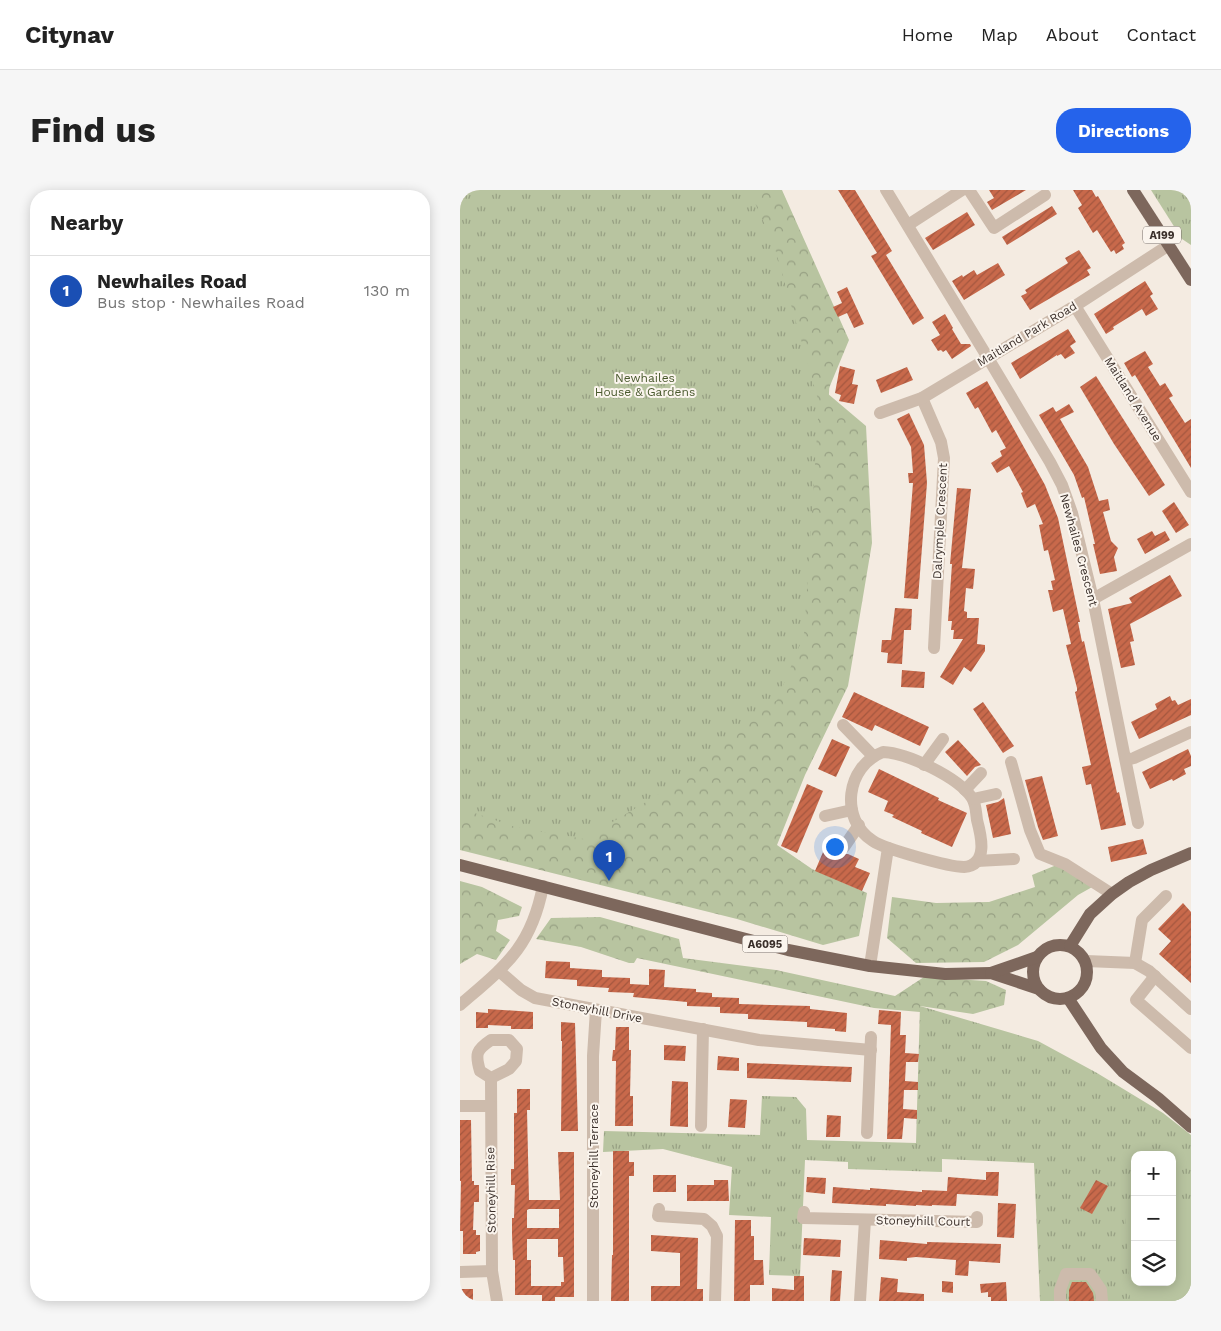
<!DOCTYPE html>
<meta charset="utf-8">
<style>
:root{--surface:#fff;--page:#f6f6f6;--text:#222;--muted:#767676;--line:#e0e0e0;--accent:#2563eb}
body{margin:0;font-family:"Work Sans",sans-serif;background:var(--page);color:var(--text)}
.controls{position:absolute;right:15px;bottom:15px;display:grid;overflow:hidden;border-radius:10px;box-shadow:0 2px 12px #0003}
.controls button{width:45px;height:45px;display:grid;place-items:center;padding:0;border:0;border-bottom:1px solid var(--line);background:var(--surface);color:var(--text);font:25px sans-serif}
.you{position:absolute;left:374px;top:656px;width:18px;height:18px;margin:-12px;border:4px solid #fff;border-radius:50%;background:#1a73e8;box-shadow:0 0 0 8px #1a73e833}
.badge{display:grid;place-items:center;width:32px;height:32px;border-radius:50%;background:var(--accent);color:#fff;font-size:16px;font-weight:700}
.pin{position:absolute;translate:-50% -41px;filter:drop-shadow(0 1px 2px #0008)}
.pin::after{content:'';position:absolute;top:26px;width:18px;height:15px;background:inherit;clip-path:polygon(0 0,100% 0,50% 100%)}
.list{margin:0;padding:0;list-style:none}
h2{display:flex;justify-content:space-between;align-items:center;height:65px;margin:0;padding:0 20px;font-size:21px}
h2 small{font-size:16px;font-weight:400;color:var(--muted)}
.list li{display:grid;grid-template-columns:32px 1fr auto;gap:15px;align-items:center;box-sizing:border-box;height:70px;padding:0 20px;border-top:1px solid var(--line)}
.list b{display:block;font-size:19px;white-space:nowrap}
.list p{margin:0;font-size:16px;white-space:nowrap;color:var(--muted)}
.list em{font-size:16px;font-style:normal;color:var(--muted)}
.icon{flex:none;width:28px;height:28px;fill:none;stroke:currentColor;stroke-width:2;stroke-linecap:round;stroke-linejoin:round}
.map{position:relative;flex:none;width:731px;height:1111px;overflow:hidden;border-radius:20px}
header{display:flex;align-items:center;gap:30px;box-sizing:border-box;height:70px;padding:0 25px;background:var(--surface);border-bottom:1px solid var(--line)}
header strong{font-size:24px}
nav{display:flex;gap:28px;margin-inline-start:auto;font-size:18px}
.intro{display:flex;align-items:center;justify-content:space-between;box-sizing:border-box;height:120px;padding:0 30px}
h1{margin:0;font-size:35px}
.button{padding:12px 22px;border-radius:20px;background:var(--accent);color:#fff;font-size:18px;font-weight:700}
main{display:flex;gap:30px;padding:0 30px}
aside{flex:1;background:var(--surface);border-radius:20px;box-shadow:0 2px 12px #0003}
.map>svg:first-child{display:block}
.grass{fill:url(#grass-tufts);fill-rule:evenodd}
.forest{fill:url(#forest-crowns)}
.pitch{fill:#b8c4a0}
.building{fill:url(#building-hatch);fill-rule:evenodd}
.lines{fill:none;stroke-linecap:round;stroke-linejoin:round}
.minor{stroke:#cdbbac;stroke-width:12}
.major{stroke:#7d675c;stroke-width:12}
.labels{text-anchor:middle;stroke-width:4;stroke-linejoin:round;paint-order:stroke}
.shield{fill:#fbf5ee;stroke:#756b66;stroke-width:1}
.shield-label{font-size:11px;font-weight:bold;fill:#3b302b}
.street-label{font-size:12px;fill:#3b302b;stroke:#fbf5ee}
.park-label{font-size:12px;fill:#4a5a2e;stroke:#fbf5ee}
</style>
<header>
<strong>Citynav</strong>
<nav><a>Home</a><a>Map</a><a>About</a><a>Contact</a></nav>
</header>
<div class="intro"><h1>Find us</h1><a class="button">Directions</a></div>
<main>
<aside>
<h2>Nearby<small></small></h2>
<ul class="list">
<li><span class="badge" style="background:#1a4fb4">1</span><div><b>Newhailes Road</b><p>Bus stop · Newhailes Road</p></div><em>130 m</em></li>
</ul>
</aside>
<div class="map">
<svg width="731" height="1111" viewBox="0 0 731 1111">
<defs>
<pattern id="grass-tufts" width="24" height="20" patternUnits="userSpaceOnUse" patternTransform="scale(1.25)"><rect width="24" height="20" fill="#b8c4a0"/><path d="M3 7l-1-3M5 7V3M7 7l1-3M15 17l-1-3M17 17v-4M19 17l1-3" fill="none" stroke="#97a083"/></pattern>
<pattern id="forest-crowns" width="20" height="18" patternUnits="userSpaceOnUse" patternTransform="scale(1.25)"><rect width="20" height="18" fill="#b8c4a0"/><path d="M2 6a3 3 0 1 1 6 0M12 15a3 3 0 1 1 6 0" fill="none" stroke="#97a083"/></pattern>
<pattern id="building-hatch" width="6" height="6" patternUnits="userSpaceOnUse" patternTransform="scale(1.25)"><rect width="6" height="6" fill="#c8694b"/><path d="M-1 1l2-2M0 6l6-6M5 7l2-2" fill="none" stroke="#a4573f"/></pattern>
</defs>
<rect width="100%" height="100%" fill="#f4ebe1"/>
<!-- grass -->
<g class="grass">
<path d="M0,0H312L371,169L352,496L296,727L0,659Z"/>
<path d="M691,0H731V55L722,49Z"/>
<path d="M460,816L578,851L637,883L703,923L731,945V1111H580L574,973L482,969V982L388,979V972L345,970L340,1086L309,1085L311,1027L269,1025L272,977L203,959L143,962L144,941L300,945L302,906L336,907L346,919L347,950L456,953ZM675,965H712V1092H675Z"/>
</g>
<!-- forest -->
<g class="forest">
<path d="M289,0H322L389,150L367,203L406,236L412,353L388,496L345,585L317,655L352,679L407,703L399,746L363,755L277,729L0,660V618L55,637L124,649L196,606L274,540L317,510L344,445L359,213L314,55Z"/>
<path d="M599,674L634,696L618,705L558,755L524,772L456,773L427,748L432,707L476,713L529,712L575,697L572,685Z"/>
<path d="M0,691L22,697L62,717L59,726L38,730L36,741L50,750L36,770L17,764L0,774Z"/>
<path d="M140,727L219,749L223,768L316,780L435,806L464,787L526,791L546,800L544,815L513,824L460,816V822L414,818L177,768L174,773H169L121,757L76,749L91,728Z"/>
</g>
<!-- pitch -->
<path class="pitch" d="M731,1018V1111H670L665,1021H675V1092H712V1019Z"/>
<!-- building -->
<g class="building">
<path d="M378,0H395L432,61L426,65L464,128L453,135L411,66L417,63Z"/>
<path d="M529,0H566L532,20L527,12L534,8Z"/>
<path d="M613,0H632L636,7L638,6L665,53L662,55L664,59L656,64L654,60L651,62L637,40L633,43L618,18L622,15Z"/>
<path d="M592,16L597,24L547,55L542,47Z"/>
<path d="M507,22L515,35L473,60L465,48Z"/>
<path d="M619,60L631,78L627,80L630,85L570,120L561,106L567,103L565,100L608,73L605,68Z"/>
<path d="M538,73L545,85L504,110L492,91L502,85L503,87L514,80L517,85Z"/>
<path d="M685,91L693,104L690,106L698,119L686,126L682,119L653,137L654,139L646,144L634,124Z"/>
<path d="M387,97L404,134L394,138L387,123L378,127L373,117L382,113L377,102Z"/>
<path d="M485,124L493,138L492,139L501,154H510L511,156L492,169L486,160L483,162L481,160L478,161L471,150L480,145L472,132Z"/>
<path d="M608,139L616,152L610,156L615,163L605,169L601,164L597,166V165L560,189L551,173Z"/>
<path d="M685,161L693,174L688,177L700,196L705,193L713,206L709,208L725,233L731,229V278L675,185L672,187L664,173Z"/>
<path d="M380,176L395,180L392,194L398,195L394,214L379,211L381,205L375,203Z"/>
<path d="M447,177L453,190L421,203L416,190Z"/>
<path d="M636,186L705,295L689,306L654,254L620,197Z"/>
<path d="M527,191L585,295L598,328L620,432H618L622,452L624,451L657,603L659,602L666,635L641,640L631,594L626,595L622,577L631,575L615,502L617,501V498L606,455L611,454L603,419L593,422L588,400H593L591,391L595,390L588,360L584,361L579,335L583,334L575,314L567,318L561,303L563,302L549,276L537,283L531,273L542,266L540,261L546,258L536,240L532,243L518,217L515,219L506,203Z"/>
<path d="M609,214L614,222L600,229L628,277L639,311L648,309L650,320L643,322L651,351L658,358L654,367L657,381L640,384L633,354H635L624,307L622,308L614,285L579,225L593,217L596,222Z"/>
<path d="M449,223L464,255L467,293L458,409L444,408L453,293H449L448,283H453L451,257L437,229Z"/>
<path d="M497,298L511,299L502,378L515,379L513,399L506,398L504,421L507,422V428H519L517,454L525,455V461L511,482L504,477L493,495L480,487L503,449H493L494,440H491L492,431H488L492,374H490Z"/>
<path d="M714,312L729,335L716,343L702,321Z"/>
<path d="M692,341L695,346L705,341L710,350L685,364L677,349Z"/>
<path d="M710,385L722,406L670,434L674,451L670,452L675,475L661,478L648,419L672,413L669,408Z"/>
<path d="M435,418L452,419L451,440H444L442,474L427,473L428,463L421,462L422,450H431Z"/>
<path d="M442,480L465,482L464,498L441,497Z"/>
<path d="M394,502L469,537L460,556L415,535L412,541L382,527Z"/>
<path d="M710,506L712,511L715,510L718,515L731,509V525L679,549L671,532L697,519L695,514Z"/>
<path d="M523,512L554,556L543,563L513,519Z"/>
<path d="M372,549L390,557L376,587L358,579Z"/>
<path d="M498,550L521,575L515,577L507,586L485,562Z"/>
<path d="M728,559L731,566V576L724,579L726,584L713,591L712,589L690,599L682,582Z"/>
<path d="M419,579L479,608L478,610L507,623L492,657L461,643L462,641L432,627L434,625L424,621L428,611L408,602Z"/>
<path d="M582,586L598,646L583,650L578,637L565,590Z"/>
<path d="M347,594L363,601L337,663L321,656Z"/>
<path d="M544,608L551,644L533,648L526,615L538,612Z"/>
<path d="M683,649L687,664L651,672L648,657Z"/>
<path d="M366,655L376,659L380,664H388L399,669L395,677L410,683L402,701L355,681Z"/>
<path d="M723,713L731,722V793L699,764L711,751L698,739Z"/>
<path d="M86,771L110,772V778L142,780V787L170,788V794L189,795V779L205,780L204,797L236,799V802L252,803V807L279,808V814L350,816V819L387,823L386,842L375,841V839L347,837V832L288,829V824L260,823V817L227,816V812L173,807L174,803L148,802L149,798L117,796V790L85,788Z"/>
<path d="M28,819L73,822V839H51V836L28,835V838H16V822L28,823Z"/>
<path d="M419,820L441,822L440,845H446L445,863L459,864L458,872H446L445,891L458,892V900H444L443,919L457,920V929L444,928L442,949H427L431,835L418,834Z"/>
<path d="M101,832L115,833L118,941H101L102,851H101Z"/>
<path d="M156,837H169V860H171L170,906H173V936H155L156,871H152L153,860H155Z"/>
<path d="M204,855L226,856L225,871L204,870Z"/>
<path d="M258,866L279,868V881L257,880Z"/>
<path d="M287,873L392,877L391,892L287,888Z"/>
<path d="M212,891L228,892V937L210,936Z"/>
<path d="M57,899H70V920H67L69,1010H100L98,962H114V1107H95V1111H82V1105H55V1070H53L52,1044V1028H54L55,995H51V979H54V923H57ZM69,1019H99V1038H67V1020ZM67,1049H98V1067H103L104,1092H101V1096H71V1070H67Z"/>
<path d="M270,909L287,910L285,938L268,937Z"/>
<path d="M367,925L381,926L380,947H366Z"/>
<path d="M0,930H11L12,991H14V995H19V1012H14L13,1040H16V1045H20V1061L16,1062V1064H3V1041H0L1,991H0Z"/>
<path d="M153,961H169V972H174V986H169V1111H151L152,1065H153Z"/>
<path d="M526,982H539L538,1006L497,1004L496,1016L472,1015V1016L456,1015V1016L426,1014V1016L372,1013L373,997L410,1000V998L462,1002V1000L487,1001L488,987L526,990Z"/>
<rect x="193" y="985" width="23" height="17"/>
<path d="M347,987L366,988L365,1004L346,1002Z"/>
<path d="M254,990H268L269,1011H227V995H254Z"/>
<path d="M636,990L648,996L632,1024L620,1018Z"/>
<path d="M538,1013L556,1014L554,1048L537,1047Z"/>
<path d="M275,1030H291V1046H294V1070H303L304,1095H290V1111H274Z"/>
<path d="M191,1045L238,1048L237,1099H243V1111H191V1096H220V1063L191,1061Z"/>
<path d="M344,1048L381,1050L380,1067L343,1065Z"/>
<path d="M420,1050L467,1054V1052L541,1054L540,1073L509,1071L508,1086L495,1085L496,1070L456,1067L447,1068V1071L419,1069Z"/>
<path d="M372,1080L382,1081L380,1111H370Z"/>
<path d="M334,1086H344V1111H312V1098L334,1100Z"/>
<path d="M421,1087L438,1089L437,1102L464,1104V1111H419Z"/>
<path d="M482,1091L493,1092V1103L482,1102Z"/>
<path d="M546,1092L547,1111H531V1107H528V1102L521,1103L520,1094Z"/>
<path d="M612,1092H626L633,1103L634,1111H609V1100Z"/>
<rect x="0" y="1099" width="13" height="12"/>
</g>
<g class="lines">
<!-- minor -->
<g class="minor">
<path d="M426,0L528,168L590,272L602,295L612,323L633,409L678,633"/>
<path d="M509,0L534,38L585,5"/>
<path d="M448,35L502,0"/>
<path d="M615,116L731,302"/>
<path d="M462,208L481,252L484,268L474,458"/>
<path d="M420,223L462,208L615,116L709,55"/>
<path d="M633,409L731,354"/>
<path d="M383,535L413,566"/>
<path d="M423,562C447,563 498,587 512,608C516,614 516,623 517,630C521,645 529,675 504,677C489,677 425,659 413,651C379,629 386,576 423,562Z"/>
<path d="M666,570L674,568L731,542"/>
<path d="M551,572L570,640L580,664L605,674L652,704"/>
<path d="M464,575L483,549"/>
<path d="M505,600L521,583"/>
<path d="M513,609L536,604"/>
<path d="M365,626L392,620"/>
<path d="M384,657L399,635"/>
<path d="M517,671L554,669"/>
<path d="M626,771L675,773L689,781L731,819"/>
<path d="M675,773L682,730L706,706"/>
<path d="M410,776L428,658"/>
<path d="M39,781L61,800L75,808L299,850L411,860"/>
<path d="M695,786L676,810L731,858"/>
<path d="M0,815C45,776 71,758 83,696"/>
<path d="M31,850H49L57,859L56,871L49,879L31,888L20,881C15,864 16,860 31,850Z"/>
<path d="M31,888L32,1081L37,1111"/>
<path d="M0,916H31"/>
<path d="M241,936L243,839"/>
<path d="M407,943L411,847"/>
<path d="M199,1019L198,1026L244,1029L252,1036L257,1046L255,1111"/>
<path d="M344,1022L343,1028L517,1032V1027"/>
<path d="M0,1082L32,1081"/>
<path d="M133,1111V866L136,820"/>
<path d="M400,1111L405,1030"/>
<path d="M600,1111V1100L606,1084H630L641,1100L642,1111"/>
</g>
<!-- major -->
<g class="major">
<path d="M673,0L731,90"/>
<path d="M0,675L328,760L410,776L485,784L531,783L579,799"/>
<circle cx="600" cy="782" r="27"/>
<path d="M610,756L630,724L652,704L669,692L691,680L731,663"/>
<path d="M531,783L577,767"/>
<path d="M608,808L641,858L663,882L698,908L731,937"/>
</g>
</g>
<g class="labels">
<!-- shield labels -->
<g class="shield">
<rect x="683" y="36.5" width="38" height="17" rx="4"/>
<rect x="282.5" y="745.5" width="45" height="17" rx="4"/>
</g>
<g class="shield-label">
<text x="702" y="49">A199</text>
<text x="305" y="758">A6095</text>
</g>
<!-- street labels -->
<g class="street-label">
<text transform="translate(567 144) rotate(-31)" y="4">Maitland Park Road</text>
<text transform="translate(673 209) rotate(58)" y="4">Maitland Avenue</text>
<text transform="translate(480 331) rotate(-87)" y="4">Dalrymple Crescent</text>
<text transform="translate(619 360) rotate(75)" y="4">Newhailes Crescent</text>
<text transform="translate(137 820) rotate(11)" y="4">Stoneyhill Drive</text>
<text transform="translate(134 966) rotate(-90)" y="4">Stoneyhill Terrace</text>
<text transform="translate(31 1000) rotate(-91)" y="4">Stoneyhill Rise</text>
<text transform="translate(463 1031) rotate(1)" y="4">Stoneyhill Court</text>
</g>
<!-- park labels -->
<g class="park-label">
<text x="185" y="192">Newhailes<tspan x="185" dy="14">House &amp; Gardens</tspan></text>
</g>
</g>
</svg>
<div class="controls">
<button>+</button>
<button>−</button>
<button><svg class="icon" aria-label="layers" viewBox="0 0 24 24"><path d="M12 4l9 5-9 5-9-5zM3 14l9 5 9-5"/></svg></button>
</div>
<div class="you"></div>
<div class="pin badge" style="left:149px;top:691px;background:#1a4fb4">1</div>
</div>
</main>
